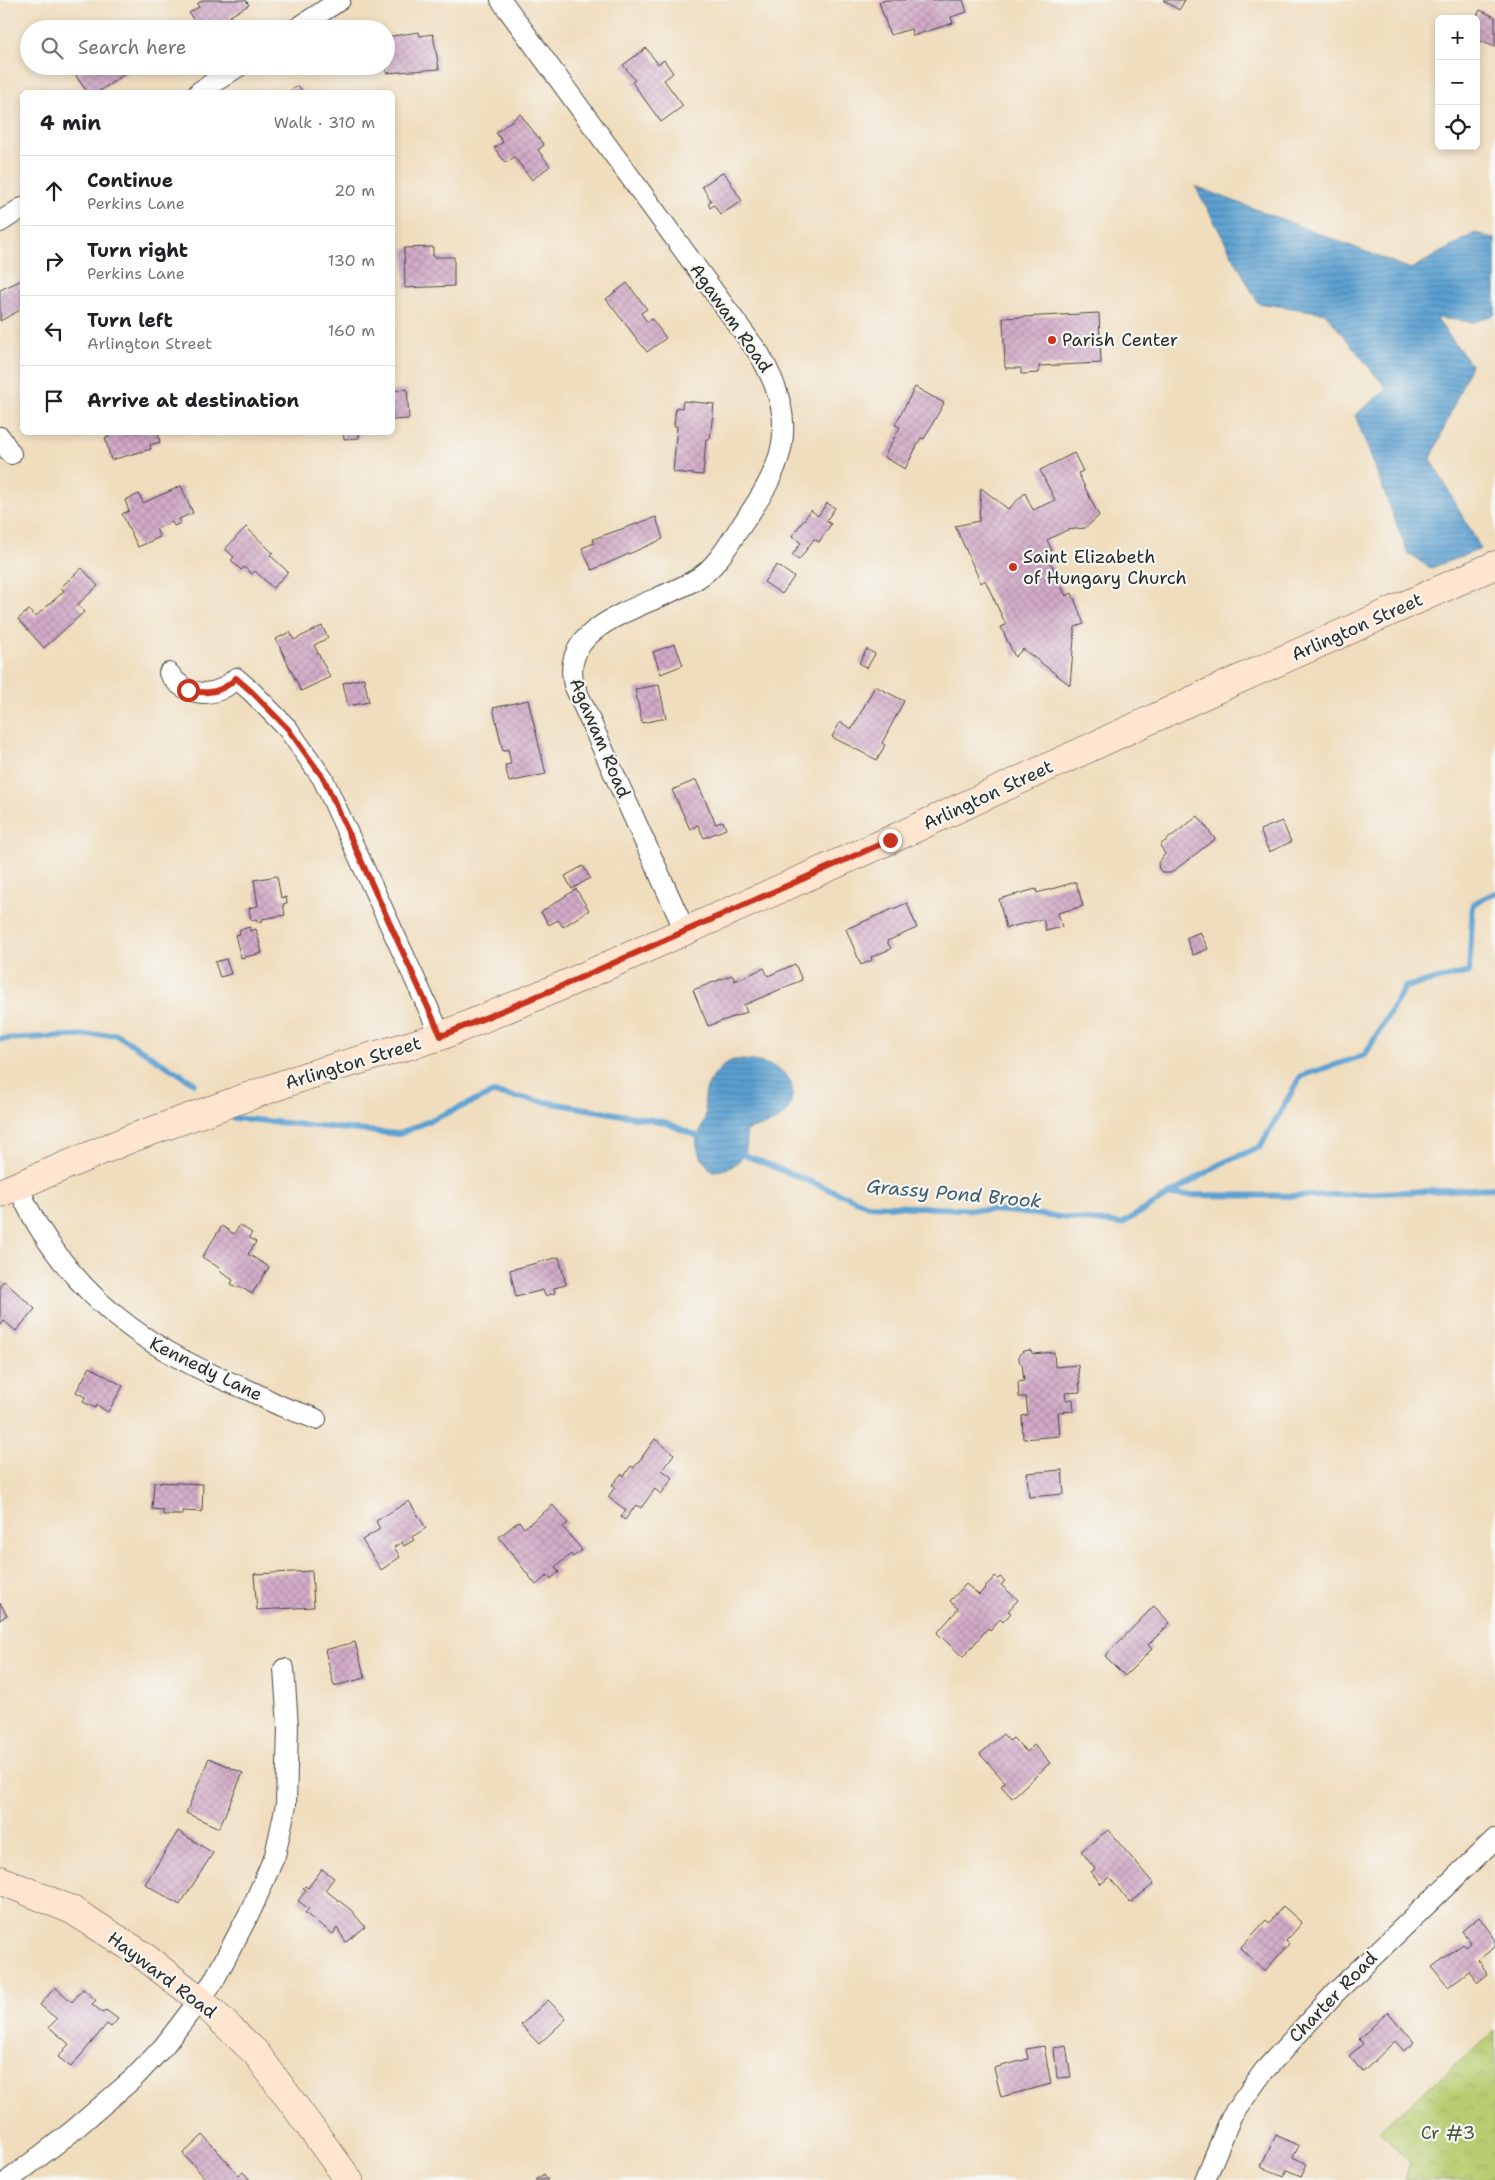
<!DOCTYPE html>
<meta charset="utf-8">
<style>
:root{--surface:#fff;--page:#f6f6f6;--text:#202124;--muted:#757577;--line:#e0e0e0}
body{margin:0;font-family:"Shantell Sans",sans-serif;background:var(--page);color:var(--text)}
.controls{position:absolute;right:15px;top:15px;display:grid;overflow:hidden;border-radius:8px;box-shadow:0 2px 8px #0003}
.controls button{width:45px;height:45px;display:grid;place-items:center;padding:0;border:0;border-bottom:1px solid var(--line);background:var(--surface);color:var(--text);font:25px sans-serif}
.stop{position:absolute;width:15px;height:15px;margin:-11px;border:4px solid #c8321e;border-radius:50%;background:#fff}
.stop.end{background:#c8321e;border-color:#fff;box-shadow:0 1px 5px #0008}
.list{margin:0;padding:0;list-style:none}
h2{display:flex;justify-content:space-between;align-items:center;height:65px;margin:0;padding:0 20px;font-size:21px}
h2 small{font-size:16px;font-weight:400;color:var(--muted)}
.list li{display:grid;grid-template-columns:32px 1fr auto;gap:15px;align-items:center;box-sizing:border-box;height:70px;padding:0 20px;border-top:1px solid var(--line)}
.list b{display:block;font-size:19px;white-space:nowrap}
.list p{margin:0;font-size:16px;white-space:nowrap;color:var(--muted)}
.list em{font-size:16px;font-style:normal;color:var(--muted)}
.icon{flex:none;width:28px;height:28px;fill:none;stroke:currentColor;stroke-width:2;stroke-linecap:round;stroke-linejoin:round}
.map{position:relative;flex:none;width:1495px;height:2180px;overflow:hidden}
.search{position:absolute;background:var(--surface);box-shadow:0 2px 8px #0003;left:20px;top:20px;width:375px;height:55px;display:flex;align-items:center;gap:12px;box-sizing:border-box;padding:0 18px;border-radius:28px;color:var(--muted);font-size:19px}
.panel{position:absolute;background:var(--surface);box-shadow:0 2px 8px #0003;left:20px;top:90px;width:375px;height:345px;border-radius:8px}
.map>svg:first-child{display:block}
.park{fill:url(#park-crowns);stroke:#727c4e}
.water{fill:url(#water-rules);stroke:#43667e}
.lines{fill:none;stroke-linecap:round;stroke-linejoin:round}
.stream{stroke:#5ba0d1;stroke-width:6}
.building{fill:url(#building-cross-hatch)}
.street-casing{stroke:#494641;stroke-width:22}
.secondary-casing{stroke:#494641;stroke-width:29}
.street{stroke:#fff;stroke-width:20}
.secondary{stroke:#fde5d0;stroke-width:28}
.route{stroke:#c8321e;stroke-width:6}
.poi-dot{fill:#c8321e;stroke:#f6f6f2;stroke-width:2}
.labels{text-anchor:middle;stroke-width:4.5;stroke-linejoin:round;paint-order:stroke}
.street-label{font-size:18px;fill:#2b2b2b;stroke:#f6f6f2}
.poi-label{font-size:18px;fill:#2b2b2b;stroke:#f6f6f2;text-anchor:start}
.park-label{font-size:18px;fill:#4e543d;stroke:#f6f6f2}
.water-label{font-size:19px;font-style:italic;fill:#3e5a6d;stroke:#f6f6f2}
</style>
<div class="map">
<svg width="1495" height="2180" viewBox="0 0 1495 2180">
<defs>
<pattern id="park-crowns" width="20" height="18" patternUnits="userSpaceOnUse" patternTransform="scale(1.25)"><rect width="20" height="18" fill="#b8cd72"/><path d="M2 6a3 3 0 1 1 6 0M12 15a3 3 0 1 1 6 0" fill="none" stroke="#9eb063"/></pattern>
<pattern id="water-rules" width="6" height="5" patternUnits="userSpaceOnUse" patternTransform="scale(1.25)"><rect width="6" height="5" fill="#5ba0d1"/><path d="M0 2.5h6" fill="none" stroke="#4b83aa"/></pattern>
<pattern id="building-cross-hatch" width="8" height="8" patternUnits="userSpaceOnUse" patternTransform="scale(1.25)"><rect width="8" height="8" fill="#d2aac7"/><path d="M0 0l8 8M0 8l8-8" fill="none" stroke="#b492ab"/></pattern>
</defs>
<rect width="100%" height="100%" fill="#f6f6f2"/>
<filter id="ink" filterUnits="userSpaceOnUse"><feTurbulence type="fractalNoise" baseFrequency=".02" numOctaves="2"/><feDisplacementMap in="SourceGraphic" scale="10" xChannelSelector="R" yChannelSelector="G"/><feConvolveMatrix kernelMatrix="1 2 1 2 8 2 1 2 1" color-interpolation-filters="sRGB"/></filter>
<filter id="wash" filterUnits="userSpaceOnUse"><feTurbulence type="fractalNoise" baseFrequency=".0096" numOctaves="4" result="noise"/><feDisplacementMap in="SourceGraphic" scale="20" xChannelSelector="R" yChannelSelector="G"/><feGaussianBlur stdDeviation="1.12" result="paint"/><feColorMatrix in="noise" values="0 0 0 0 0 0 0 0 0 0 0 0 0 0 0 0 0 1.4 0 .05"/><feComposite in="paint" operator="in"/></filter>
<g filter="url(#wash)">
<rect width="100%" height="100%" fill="#f0ddbd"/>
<!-- park -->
<path class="park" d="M1495,2031V2180H1405L1410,2163L1379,2131Z"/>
<!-- water -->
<g class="water">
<path d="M1195,186L1411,269L1475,233L1495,239V314L1475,322L1436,318L1471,365L1431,459L1481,549L1431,568L1408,554L1355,415L1387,389L1325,313L1258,303Z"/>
<path d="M733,1060C755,1059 796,1065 792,1096C791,1102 790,1109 785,1114C774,1126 760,1125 746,1131C746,1135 747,1139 747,1143C745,1162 730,1171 712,1171C705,1163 695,1152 697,1140C698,1135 703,1125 705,1118C707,1111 703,1102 705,1095C707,1082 721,1064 733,1060Z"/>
</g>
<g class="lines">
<!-- stream -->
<g class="stream">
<path d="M0,1039L116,1034L194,1083"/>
<path d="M234,1118L399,1134L493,1093L664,1122L707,1140"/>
<path d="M737,1152L868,1205L1007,1211L1121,1224L1220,1164L1260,1147L1301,1076L1365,1055L1405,987L1469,972L1473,904L1495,893"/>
<path d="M1171,1195L1313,1196L1495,1188"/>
</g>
</g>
<g id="blocks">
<!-- building -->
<g class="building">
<path d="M204,0H246L249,5L230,16L234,23L229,25L226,19L212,28L208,22L199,28L189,13L199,7L197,4Z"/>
<path d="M886,0H963L967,12L951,17L953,23L913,36L911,29L890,35L879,2Z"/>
<path d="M1163,0H1185L1179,10Z"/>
<path d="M1480,10L1495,17V47L1476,39V18Z"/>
<path d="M419,32L420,36L433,34L439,69L386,73V37Z"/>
<path d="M646,48L658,64L664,60L673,73L664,80L683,106L661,122L632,82L635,80L623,65Z"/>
<path d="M90,66H137L98,92H87L76,76Z"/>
<path d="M298,86L303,92H288Z"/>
<path d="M520,114L544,145L538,150L550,166L532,180L514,157L506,163L494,148L503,142L496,133Z"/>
<path d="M724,172L742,201L720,215L714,205L710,208L708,203L711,201L702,186Z"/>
<path d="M433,247V257H454V286L405,288L404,248Z"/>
<path d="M22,280V309L0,321V290Z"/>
<path d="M627,283L647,309L641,313L647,322L652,319L666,338L647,352L606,299Z"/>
<path d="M1099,313L1101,363L1039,366V373L1021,374V368H1005L1003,318Z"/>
<path d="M915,387L944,403L924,439L921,438L905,469L884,457L900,427L895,425Z"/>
<path d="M407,389L409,419L392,420V391Z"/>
<path d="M683,401L714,404L710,439H706L703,475L673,472L677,426H674L676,407L682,408Z"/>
<path d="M108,432H158L160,442L150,445L151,449L111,460L105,438L109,437Z"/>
<path d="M343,432H359V438L344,439Z"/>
<path d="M1074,453L1083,471L1078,473L1099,516L1085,528L1067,530L1047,540L1052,550L1046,553L1066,596L1072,593L1084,624L1075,627L1070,685L1023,649L1015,657L1001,627L1006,625L985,580L981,583L955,526L979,521L981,488L1008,509L1025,493L1033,510L1055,500L1040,470Z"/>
<path d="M181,486L193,513L179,519L181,523L174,526L172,522L156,529L160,537L138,547L122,514L129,511L125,500L139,494L143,503Z"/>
<path d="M827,503L835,508L826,521L831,524L819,542L814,539L799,560L792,555L801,543L792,536L811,510L818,516Z"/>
<path d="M656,517L663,539L592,570L582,548L594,543L593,539Z"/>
<path d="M246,527L273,553L270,555L288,572L273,588L255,571L252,574L244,567L241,570L231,560L234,557L225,549Z"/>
<path d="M777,565L794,577L782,594L764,582Z"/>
<path d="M82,568L98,586L77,605L84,612L44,648L18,619L29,610L35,617L64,591L61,587Z"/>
<path d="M322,626L328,638L314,645L330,677L301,691L276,639L290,632L294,640Z"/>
<path d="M675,644L683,665L661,674L653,652Z"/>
<path d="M867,649L875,654L867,668L859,663Z"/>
<path d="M364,678L369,702L348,706L343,683Z"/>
<path d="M659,685L666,718L642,723L635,689Z"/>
<path d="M875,686L904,701L882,743L885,745L877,760L832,737L840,722L852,729Z"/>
<path d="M528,700L546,774L509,782L505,765L511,764L508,749L503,751L493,708Z"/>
<path d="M696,780L716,824L723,821L726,829L704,838L698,825L690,829L672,790Z"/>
<path d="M1198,816L1215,839L1171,873H1163L1159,869L1158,863L1165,854L1160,845Z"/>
<path d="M1282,821L1291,842L1269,852L1260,830Z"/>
<path d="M583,866L590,878L572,889L565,876Z"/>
<path d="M277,876L281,898L286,897L287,903L283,904L285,915L262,919L263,921L257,922L256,919L251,920L249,908L258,906L254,880Z"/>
<path d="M1076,882L1083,906L1058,913L1062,927L1046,931L1043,919L1006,928L999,899L1036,889L1037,893Z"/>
<path d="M576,889L589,910L563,927L558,920L549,925L541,912Z"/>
<path d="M907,903L917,928L887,941L891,949L871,957L872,960L861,965L846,929Z"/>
<path d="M250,927V931L256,929L262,953L241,958L235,935L240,934L239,930Z"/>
<path d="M1200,932L1208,949L1193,955L1186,938Z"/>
<path d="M226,959L231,974L220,977L215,962Z"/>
<path d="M795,964L802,980L744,1005L747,1012L708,1026L693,990L732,975L735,981L764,968L768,976Z"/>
<path d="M240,1225L252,1233L249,1237L256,1242L248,1254L269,1267L252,1294L239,1286L238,1288L231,1284L233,1280L219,1271L221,1269L202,1257L222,1226L234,1234Z"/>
<path d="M559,1257L566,1285L554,1288L555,1293L545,1296L543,1290L516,1297L510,1270Z"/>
<path d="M4,1281L35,1309L16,1331L4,1321L0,1326V1285Z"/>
<path d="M1030,1350L1033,1354L1054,1352L1055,1367L1078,1365L1080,1392L1065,1393L1066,1400L1073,1399L1074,1411L1058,1412L1060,1436L1023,1439L1022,1416L1028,1415L1026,1397H1019L1018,1382L1024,1381L1022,1364L1019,1361V1355L1023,1351Z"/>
<path d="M90,1367L123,1386L108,1412L97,1405L95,1408L83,1402L85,1397L76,1392Z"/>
<path d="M655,1439L674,1454L662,1470L673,1478L661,1494L655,1489L641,1508L636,1505L625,1520L621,1517L626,1510L608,1497L615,1487L612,1485L621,1474L624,1476L631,1466L634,1468Z"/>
<path d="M1062,1470L1064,1494L1029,1497L1027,1473Z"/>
<path d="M154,1482L203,1484L202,1512L183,1511V1515H163V1510L152,1509Z"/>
<path d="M409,1501L426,1528L412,1537L414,1540L404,1546L402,1542L394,1547L400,1557L381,1570L362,1540L380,1529L376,1521Z"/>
<path d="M553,1505L568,1523L563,1527L582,1550L573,1557L571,1554L555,1567L559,1572L551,1579L548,1575L536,1585L499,1537L519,1521L524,1528Z"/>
<path d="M312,1571L314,1607L257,1610L254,1574Z"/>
<path d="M995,1576L998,1579L1000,1577L1005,1581L1001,1585L1018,1600L1008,1611L1011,1613L1003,1622L1000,1619L990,1630L988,1628L963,1657L937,1633L958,1609L950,1601L966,1584L979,1595Z"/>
<path d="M0,1603L7,1615L0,1620Z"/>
<path d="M1154,1606L1170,1623L1148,1645L1152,1649L1125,1676L1105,1656Z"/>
<path d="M355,1642L365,1678L334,1686L325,1650Z"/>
<path d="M1003,1734L1009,1741L1013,1738L1027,1752L1034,1745L1050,1763L1012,1798L1001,1786L1005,1782L980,1754Z"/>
<path d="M209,1758L243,1773L219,1828L186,1813Z"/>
<path d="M1108,1830L1154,1884L1130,1903L1109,1877L1101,1884L1091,1872L1095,1869L1081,1851Z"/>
<path d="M178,1831L213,1853L180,1905L145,1884Z"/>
<path d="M322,1869L334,1878L325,1890L351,1910L365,1927L346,1942L337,1928L333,1934L305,1913L309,1909L298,1901L306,1890L303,1888L305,1886L308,1888Z"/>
<path d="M1283,1906L1302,1923L1286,1941L1289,1944L1265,1971L1240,1948L1266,1920L1269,1923Z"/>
<path d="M1479,1917L1495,1939V1947L1478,1960L1488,1974L1478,1982L1469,1971L1448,1987L1432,1967L1463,1944L1466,1947L1471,1943L1462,1931Z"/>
<path d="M55,1987L72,2002L83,1989L96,2000L92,2004L103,2013L106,2010L118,2019L111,2027L107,2024L71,2067L58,2057L69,2044L49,2027L57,2019L40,2005Z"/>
<path d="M548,2000L566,2019L539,2044L521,2025Z"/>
<path d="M1388,2012L1414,2042L1404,2051L1395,2041L1363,2072L1349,2056L1363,2044L1359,2039Z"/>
<path d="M1066,2045L1071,2077L1057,2078L1054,2048Z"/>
<path d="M1044,2046L1051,2084L1001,2097L994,2068L1028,2059L1026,2049Z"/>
<path d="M203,2135L239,2175L243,2172L250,2180H207L183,2154Z"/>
<path d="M1276,2135L1299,2146L1293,2157L1307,2164L1301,2176L1287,2170L1283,2177L1261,2166Z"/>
<path d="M544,2174L548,2180H535Z"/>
</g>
</g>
</g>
<g filter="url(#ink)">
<use href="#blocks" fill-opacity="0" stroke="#494641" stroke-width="1"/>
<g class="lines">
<!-- street casing -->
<g class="street-casing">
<g id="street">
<path d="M501,0L760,355C801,427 784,465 739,529C728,545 717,565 701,576C661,605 557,619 574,685L685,931"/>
<path d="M296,29L340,0"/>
<path d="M199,92L239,66"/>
<path d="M0,222L22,208"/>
<path d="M0,437L11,454"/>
<path d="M169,673C185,697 215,700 236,678L252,692L288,729L323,779L441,1036"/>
<path d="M17,1185C24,1200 31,1215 40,1229C90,1310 160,1355 246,1389C258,1394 269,1401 281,1406C292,1411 305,1414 316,1419"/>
<path d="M9,2180L70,2133L134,2078L164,2046L213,1982L252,1908L275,1855L286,1805L288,1726L284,1669"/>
<path d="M1205,2180L1231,2117L1263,2072L1336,1992L1495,1839"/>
</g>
</g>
<!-- secondary casing -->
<g class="secondary-casing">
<g id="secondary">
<path d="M0,1193L132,1138L306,1076L441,1036L564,985L890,840L1215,690L1495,565"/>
<path d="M0,1880L72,1910L141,1954L200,2000L256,2053L349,2180"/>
</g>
</g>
<!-- street -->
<use href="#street" class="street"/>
<!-- secondary -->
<use href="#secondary" class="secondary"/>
</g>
</g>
<g class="lines" filter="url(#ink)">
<!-- route -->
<path class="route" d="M188,690C206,695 222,693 236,678L252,692L288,729L324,779L441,1036L564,985L890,840"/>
</g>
<!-- markers -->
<g class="poi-dot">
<circle cx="1052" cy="340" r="5"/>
<circle cx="1013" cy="567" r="5"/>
</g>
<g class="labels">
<!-- street labels -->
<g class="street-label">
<text transform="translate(731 318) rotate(55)" y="6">Agawam Road</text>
<text transform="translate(1357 627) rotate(-24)" y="6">Arlington Street</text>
<text transform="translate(600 738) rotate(67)" y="6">Agawam Road</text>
<text transform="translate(988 795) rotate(-25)" y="6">Arlington Street</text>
<text transform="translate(353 1063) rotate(-17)" y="6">Arlington Street</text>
<text transform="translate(206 1369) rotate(26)" y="6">Kennedy Lane</text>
<text transform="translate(162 1975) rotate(37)" y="6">Hayward Road</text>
<text transform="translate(1333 1997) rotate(-46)" y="6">Charter Road</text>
</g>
<!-- poi labels -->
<g class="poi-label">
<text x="1062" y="346">Parish Center</text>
<text x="1023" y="563">Saint Elizabeth<tspan x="1023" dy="21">of Hungary Church</tspan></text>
</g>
<!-- park labels -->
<g class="park-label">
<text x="1448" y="2139">Cr #3</text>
</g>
<!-- water labels -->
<g class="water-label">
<text transform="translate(954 1193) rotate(5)" y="7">Grassy Pond Brook</text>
</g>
</g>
</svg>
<div class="controls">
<button>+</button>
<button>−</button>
<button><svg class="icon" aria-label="locate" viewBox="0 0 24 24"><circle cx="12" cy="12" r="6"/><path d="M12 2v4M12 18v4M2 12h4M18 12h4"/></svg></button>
</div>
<div class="stop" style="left:188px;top:690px"></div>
<div class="stop end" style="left:890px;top:840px"></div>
<div class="search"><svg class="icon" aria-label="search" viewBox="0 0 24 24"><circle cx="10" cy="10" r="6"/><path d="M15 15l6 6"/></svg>Search here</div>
<section class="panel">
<h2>4 min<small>Walk · 310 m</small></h2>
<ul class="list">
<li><svg class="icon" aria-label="ahead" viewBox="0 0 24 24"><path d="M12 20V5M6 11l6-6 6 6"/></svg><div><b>Continue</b><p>Perkins Lane</p></div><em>20 m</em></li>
<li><svg class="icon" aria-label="right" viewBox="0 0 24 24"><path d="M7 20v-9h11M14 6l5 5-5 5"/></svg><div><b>Turn right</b><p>Perkins Lane</p></div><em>130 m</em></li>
<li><svg class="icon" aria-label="left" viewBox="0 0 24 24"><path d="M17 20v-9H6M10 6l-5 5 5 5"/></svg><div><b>Turn left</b><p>Arlington Street</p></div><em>160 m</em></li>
<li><svg class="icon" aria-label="arrive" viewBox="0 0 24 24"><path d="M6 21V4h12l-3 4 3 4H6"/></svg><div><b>Arrive at destination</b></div></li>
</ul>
</section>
</div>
